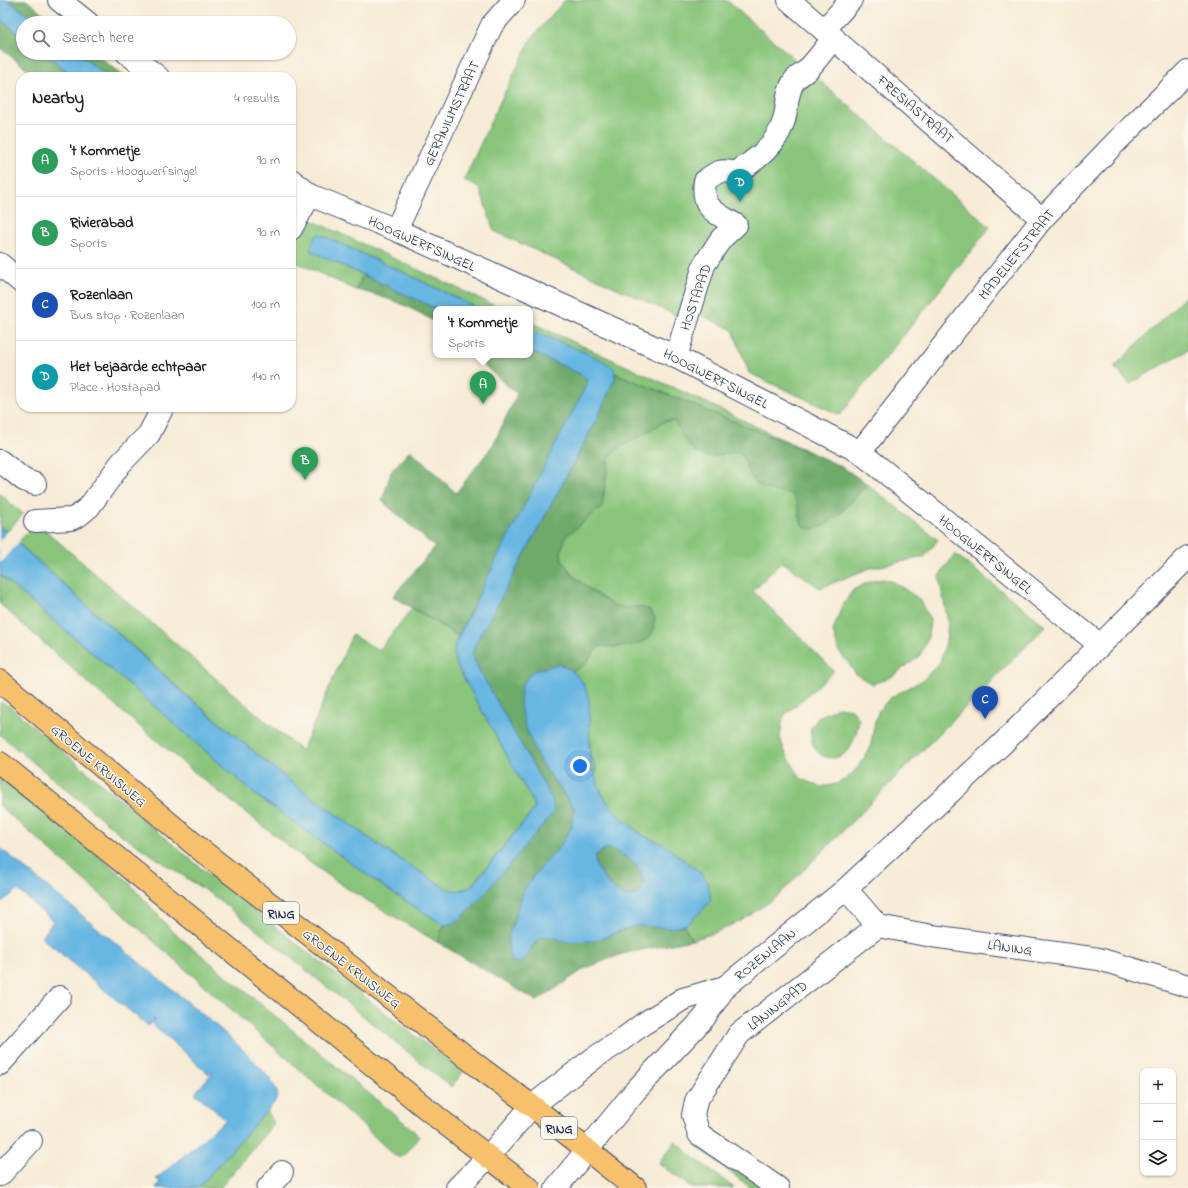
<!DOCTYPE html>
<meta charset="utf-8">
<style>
:root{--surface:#fff;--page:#f6f6f6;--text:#222;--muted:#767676;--line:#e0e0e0;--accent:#db2777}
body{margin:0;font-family:"Indie Flower",sans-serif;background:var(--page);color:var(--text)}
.controls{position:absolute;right:12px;bottom:12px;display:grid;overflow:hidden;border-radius:8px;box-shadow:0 1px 3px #0004}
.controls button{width:36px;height:36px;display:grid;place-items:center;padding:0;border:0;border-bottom:1px solid var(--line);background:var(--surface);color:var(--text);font:20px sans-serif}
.you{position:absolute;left:580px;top:766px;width:14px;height:14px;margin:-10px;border:3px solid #fff;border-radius:50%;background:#1a73e8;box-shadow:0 0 0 6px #1a73e833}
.badge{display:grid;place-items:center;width:26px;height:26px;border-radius:50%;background:var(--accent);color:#fff;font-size:13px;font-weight:700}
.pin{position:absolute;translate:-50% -33px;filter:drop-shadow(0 1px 2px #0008)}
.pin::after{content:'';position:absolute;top:21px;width:14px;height:12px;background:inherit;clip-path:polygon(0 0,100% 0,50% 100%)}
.popup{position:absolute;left:433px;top:306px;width:100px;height:52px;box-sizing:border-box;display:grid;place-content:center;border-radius:8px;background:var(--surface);filter:drop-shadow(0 1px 3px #0005);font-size:13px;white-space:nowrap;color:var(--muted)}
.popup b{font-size:15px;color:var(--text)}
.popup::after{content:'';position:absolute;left:50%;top:100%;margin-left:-8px;border:8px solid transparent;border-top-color:var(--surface)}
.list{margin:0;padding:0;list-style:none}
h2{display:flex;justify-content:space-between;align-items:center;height:52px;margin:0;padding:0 16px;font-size:17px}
h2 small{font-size:13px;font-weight:400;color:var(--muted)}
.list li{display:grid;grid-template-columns:26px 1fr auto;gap:12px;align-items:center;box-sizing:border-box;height:72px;padding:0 16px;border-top:1px solid var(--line)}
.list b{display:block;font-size:15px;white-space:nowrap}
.list p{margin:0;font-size:13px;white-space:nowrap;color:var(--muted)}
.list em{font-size:13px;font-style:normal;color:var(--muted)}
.icon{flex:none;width:22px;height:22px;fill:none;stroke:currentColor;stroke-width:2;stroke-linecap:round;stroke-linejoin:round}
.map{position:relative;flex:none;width:1188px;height:1188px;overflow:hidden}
.search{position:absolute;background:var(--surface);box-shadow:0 1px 3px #0004;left:16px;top:16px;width:280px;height:44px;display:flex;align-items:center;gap:10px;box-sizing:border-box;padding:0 14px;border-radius:22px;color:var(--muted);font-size:15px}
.panel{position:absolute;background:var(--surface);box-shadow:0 1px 3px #0004;left:16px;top:72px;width:280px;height:340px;border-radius:16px}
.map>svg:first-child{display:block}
.green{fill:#88c47a;stroke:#527a6c}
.forest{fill:#6eaa6a;stroke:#446c64}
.water{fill:#67b6e2;stroke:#4172a0;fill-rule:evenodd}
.pier{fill:#f6ebd5}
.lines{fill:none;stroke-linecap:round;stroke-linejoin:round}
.minor-casing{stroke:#3c4b70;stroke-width:24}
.major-casing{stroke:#3c4b70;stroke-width:24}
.minor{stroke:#fff;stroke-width:22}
.major{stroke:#f7c06c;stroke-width:22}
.labels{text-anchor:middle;stroke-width:3;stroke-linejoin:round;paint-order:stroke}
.shield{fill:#fbf7ec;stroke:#5e6b89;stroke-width:1}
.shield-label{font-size:13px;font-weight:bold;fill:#1b2f5e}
.street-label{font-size:14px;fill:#1b2f5e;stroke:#fbf7ec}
</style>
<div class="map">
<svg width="1188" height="1188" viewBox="0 0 1188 1188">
<rect width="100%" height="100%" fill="#fbf7ec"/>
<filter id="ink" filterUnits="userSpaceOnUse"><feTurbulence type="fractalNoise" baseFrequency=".025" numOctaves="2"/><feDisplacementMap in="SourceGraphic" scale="8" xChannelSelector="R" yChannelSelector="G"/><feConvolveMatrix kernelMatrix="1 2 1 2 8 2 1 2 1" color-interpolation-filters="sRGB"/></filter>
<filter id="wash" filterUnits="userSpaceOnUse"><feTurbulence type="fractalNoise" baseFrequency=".012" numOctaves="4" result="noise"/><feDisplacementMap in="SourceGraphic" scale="16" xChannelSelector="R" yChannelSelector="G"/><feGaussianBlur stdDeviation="0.9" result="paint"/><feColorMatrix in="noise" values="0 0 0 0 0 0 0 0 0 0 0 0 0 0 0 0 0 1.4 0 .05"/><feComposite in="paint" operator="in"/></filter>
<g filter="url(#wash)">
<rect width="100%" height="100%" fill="#f6ebd5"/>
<!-- green -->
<g class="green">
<path d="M565,0H726L990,227L840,415L749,373L733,330L682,306L677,316L494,231L479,187L464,180L496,110L531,39Z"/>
<path d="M309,219L335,231L502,309H477L475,307L411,276L319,234L316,236L311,249V251L363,275L356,290L291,260V250L303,223Z"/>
<path d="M1188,294V350L1130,384L1114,367Z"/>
<path d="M530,322L694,397L812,453L615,373L613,368L599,359L530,331Z"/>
<path d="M666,421H674L695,452L712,457L734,451L742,454L747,468L770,489L792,494L797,503L802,525L850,503L867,484L938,540L924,557L870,568L820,588L782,562L753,591L834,671L783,717L780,737L784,750L801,779L821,787L836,784L846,779L858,767L870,749L875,721L879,710L890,698L923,680L940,662L946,642L948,622L939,576L955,554L1046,626L777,897L741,921L714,933L692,940L684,925L701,912L663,844L642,835L617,814L603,796L590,764L589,698L583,683L573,671L585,664L599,646L620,647L641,607L625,608L613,605L593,592L574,576L562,561L561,551L566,536L602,507L609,457L616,450Z"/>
<path d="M0,494L23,514L7,532L0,527Z"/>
<path d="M31,528L46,531L245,704L302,751L352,635L379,650L412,608L458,636C454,647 453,655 457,666L535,805L534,809L470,887L456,891L447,889L384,849L287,779L190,698L18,543Z"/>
<path d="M0,575L131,686L256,795L391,892L444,925L437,942L348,889L309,862L204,780L94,688L0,604Z"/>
<path d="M883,579L894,582L919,599L930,620L928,637L920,656L891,677L872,684L857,675L838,650L833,631L841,608L853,590L869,582Z"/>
<path d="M0,702L9,706L208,874L393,1019L463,1072L451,1087L218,899L123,836L0,735Z"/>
<path d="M838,707L852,709L859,720C857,731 854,745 844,754C836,760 822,759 816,750C812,745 811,735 810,729L819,717Z"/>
<path d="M0,775L127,880L171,930L412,1129L419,1137L401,1158L394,1155L359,1122L0,806Z"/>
<path d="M267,1110L274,1123L220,1188H198Z"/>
<path d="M696,1140L767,1188H751L694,1144Z"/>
<path d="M676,1141L687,1152L734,1188H692L661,1165L659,1162Z"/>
</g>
<!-- forest -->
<g class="forest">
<path d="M8,0H26L56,23H38Z"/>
<path d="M0,19L23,37V53H44L75,77H38L0,48Z"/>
<path d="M77,53H94L125,77H108Z"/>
<path d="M363,275L437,309L436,323C413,307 384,296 356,290Z"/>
<path d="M530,351L580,374L586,378L587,384L458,636L412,608L393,596L435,547L382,501L391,472L410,450L456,493L493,445L517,394L472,355H530Z"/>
<path d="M615,373L812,453L844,468L867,484C855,497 830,530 811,529C807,529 805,527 802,525L797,503L792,494C782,492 767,491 758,485C751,480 745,462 742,454C734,451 729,452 720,455C692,462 687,441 674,421H666L616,450L609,457L602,507L566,536L561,551L562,561L574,576L593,592L613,605L625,608L641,607L650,610L655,618C654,622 654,627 653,631C646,649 615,647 599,646L585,664L573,671L559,664L520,706L526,728L540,762L574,808L572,826L561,845L532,878L524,890L508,938L509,955L524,961L531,948L540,938L550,935L565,942L596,940L636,926L664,927L684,925L692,940L622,954L584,969L537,1001L437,942L444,925L451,924L552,799L477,666L472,654L473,648L478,638L567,476L599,415L615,378Z"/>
<path d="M605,849C616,847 639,864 642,875C643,880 643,886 642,891L635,896H624L609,885L596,866L595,856Z"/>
</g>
<!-- water -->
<g class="water">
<path d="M0,0H8L38,23H23V37L0,19Z"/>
<path d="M44,53H77L108,77H75Z"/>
<path d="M319,234L411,276L475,307L477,309H437L313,252L310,249L316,236Z"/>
<path d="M530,331C543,335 608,360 614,368C615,371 615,374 615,378L599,415L498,604L478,638L472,654L477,666L552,799L554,812L480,899L460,919L451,924L444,925L391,892L256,795L131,686L0,575V527L189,698L287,779L384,849L447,889C458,892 467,891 475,882L533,811L535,806L457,666L454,656L455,644L492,568L587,384L586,378L580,374L530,351Z"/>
<path d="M559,664L573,671L583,683L589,698L590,764L603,796L617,814L642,835L663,844L700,872L708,883L711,900C704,908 694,921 684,925C673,930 650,926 638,926C628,926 609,936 598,940C590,942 579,941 570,942C560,942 552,933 541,938C529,943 529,965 514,963L509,955L508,938L524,890L532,878L561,845L572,826L574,807L540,762L526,728L520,706L521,686L532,672L543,668ZM605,849C616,847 639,864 642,875C643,880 643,886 642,891L635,896H624L609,885L596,866L595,856Z"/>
<path d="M0,848L213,1023C228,1036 272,1074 277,1092C278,1096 276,1099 274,1103L198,1188H156L160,1181L156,1179L226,1120L195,1093L213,1072L212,1071L209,1074L152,1024L155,1020L154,1019L148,1026L42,938L53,921L18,890L0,903Z"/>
</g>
<!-- pier -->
<path class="pier" d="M8,531L20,541L0,563V540Z"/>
</g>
<g filter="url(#ink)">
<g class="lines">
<!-- minor casing -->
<g class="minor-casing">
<g id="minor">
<path d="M59,0L88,23"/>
<path d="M789,0L1042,219"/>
<path d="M824,30L851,0"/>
<path d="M127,53L158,77"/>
<path d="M291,180L310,195L396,230L676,357L860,452L1100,645"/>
<path d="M291,229L310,195"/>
<path d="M396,230L492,25L514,0"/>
<path d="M0,264L21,282"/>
<path d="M676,357L704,265L721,239L736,225C715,212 701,209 705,181C716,172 721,169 736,173C757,159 777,145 784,120C788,106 786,93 794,81C797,76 804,74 808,69C817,60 825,48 834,38"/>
<path d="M860,452L1042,219L1114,144L1188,71"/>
<path d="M0,461L24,480L35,484"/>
<path d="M35,521L71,519L78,516L89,507L121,463L149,434L163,407"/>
<path d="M846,889L878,926L932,936L1099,959L1188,986"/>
<path d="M0,1064L60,997"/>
<path d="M0,1175L31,1141"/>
<path d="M268,1188L282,1172"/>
<path d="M457,1188L488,1157L532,1106L594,1058L619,1042L643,1024L683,999L725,987"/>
<path d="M556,1188L636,1090L704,1018L725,987L846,889L1001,745L1188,557"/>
<path d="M778,1188L699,1134L693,1115L696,1101L739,1034L878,926"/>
</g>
</g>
<!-- major casing -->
<g class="major-casing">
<g id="major">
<path d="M0,681L201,850L483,1070L532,1106L635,1188"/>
<path d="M0,763L443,1122L529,1188"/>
</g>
</g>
<!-- minor -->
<use href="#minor" class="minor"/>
<!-- major -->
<use href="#major" class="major"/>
</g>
</g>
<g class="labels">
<!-- shield labels -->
<g class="shield">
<rect x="263" y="902" width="36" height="22" rx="3"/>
<rect x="541" y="1117" width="36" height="22" rx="3"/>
</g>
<g class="shield-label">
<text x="281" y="918">RING</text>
<text x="559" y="1133">RING</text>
</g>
<!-- street labels -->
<g class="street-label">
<text transform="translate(916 109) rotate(41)" y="5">FRESIASTRAAT</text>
<text transform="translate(451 113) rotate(-65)" y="5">GERANIUMSTRAAT</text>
<text transform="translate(422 243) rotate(24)" y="5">HOOGWERFSINGEL</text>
<text transform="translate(1016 254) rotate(-51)" y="5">MADELIEFSTRAAT</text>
<text transform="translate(695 297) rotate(-71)" y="5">HOSTAPAD</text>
<text transform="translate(716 378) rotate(27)" y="5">HOOGWERFSINGEL</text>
<text transform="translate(986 554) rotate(39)" y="5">HOOGWERFSINGEL</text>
<text transform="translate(99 765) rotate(40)" y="5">GROENE KRUISWEG</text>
<text transform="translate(1010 947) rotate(8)" y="5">LANING</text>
<text transform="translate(765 954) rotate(-39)" y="5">ROZENLAAN</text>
<text transform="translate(352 968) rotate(38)" y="5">GROENE KRUISWEG</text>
<text transform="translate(777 1005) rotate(-38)" y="5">LANINGPAD</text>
</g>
</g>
</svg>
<div class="controls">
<button>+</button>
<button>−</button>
<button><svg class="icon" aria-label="layers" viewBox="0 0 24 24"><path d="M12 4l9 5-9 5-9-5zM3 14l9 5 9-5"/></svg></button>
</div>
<div class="you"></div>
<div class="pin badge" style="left:483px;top:404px;background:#2e9e5b">A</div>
<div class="popup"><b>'t Kommetje</b>Sports</div>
<div class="pin badge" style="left:305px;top:480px;background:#2e9e5b">B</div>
<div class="pin badge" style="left:985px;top:719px;background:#1a4fb4">C</div>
<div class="pin badge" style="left:740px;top:202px;background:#0f9aa8">D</div>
<div class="search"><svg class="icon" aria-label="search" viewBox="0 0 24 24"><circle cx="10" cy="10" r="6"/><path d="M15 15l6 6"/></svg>Search here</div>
<section class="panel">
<h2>Nearby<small>4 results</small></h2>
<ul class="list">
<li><span class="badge" style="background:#2e9e5b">A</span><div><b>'t Kommetje</b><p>Sports · Hoogwerfsingel</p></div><em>90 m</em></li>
<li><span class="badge" style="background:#2e9e5b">B</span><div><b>Rivierabad</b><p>Sports</p></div><em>90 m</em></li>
<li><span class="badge" style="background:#1a4fb4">C</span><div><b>Rozenlaan</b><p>Bus stop · Rozenlaan</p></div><em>100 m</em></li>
<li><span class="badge" style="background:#0f9aa8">D</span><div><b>Het bejaarde echtpaar</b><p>Place · Hostapad</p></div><em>140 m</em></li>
</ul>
</section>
</div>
